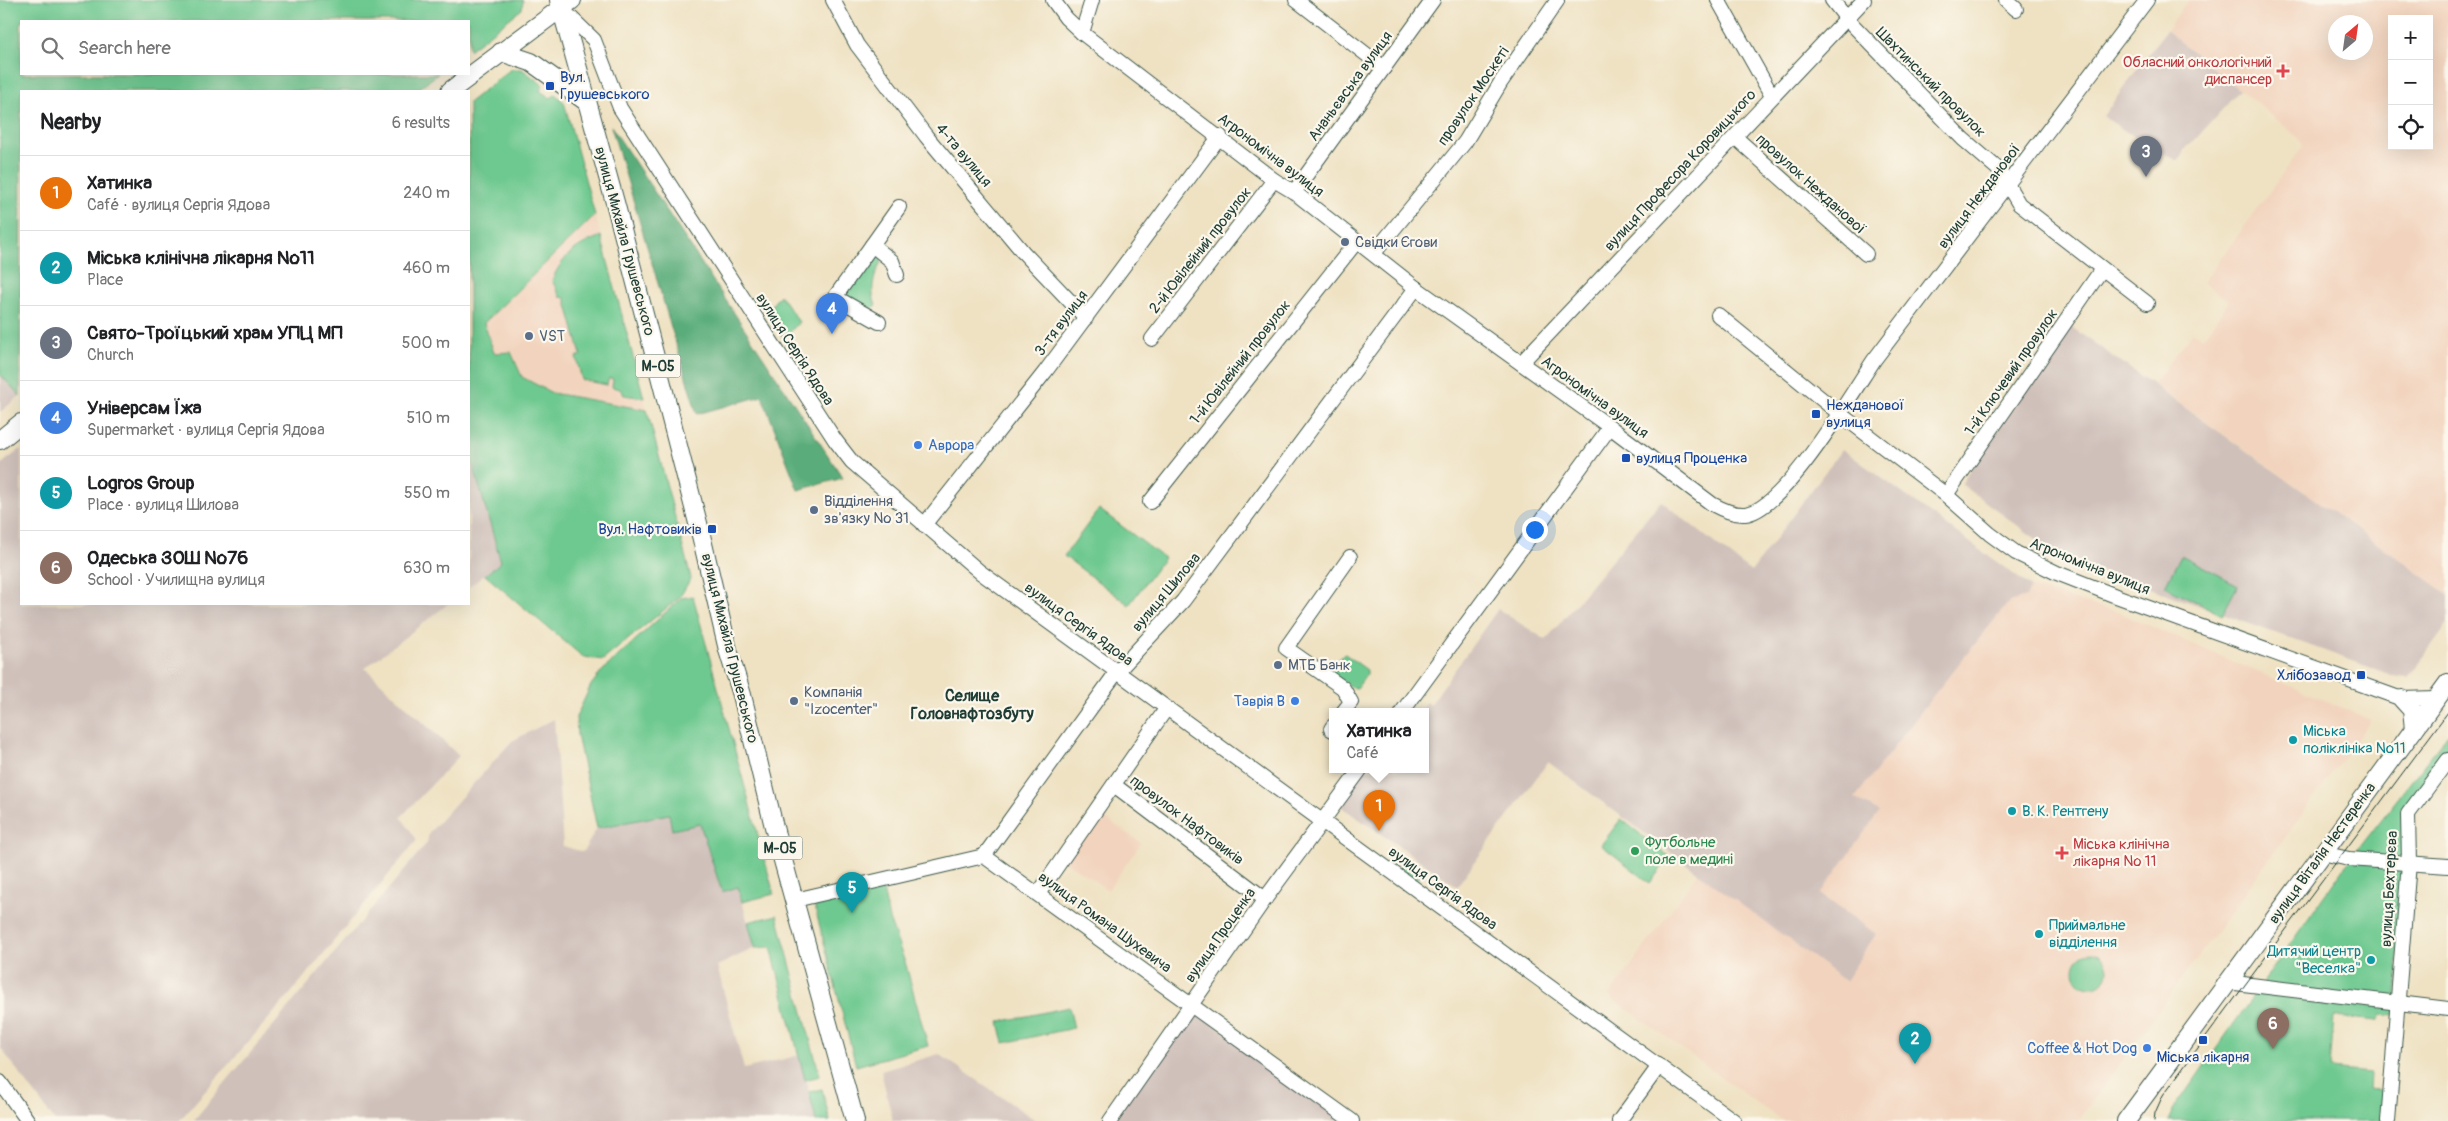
<!DOCTYPE html>
<meta charset="utf-8">
<style>
:root{--surface:#fff;--page:#f2f2f2;--text:#202124;--muted:#757577;--line:#e0e0e0;--accent:#b5179e}
body{margin:0;font-family:Pangolin,sans-serif;background:var(--page);color:var(--text)}
.controls{position:absolute;right:15px;top:15px;display:grid;overflow:hidden;border-radius:0px;box-shadow:0 5px 20px #0002}
.controls button{width:45px;height:45px;display:grid;place-items:center;padding:0;border:0;border-bottom:1px solid var(--line);background:var(--surface);color:var(--text);font:25px sans-serif}
.compass{position:absolute;left:2328px;top:15px;width:45px;height:45px;border-radius:50%;background:var(--surface);box-shadow:0 5px 20px #0002;rotate:29deg}
.you{position:absolute;left:1534px;top:529px;width:18px;height:18px;margin:-12px;border:4px solid #fff;border-radius:50%;background:#1a73e8;box-shadow:0 0 0 8px #1a73e833}
.badge{display:grid;place-items:center;width:32px;height:32px;border-radius:50%;background:var(--accent);color:#fff;font-size:16px;font-weight:700}
.pin{position:absolute;translate:-50% -41px;filter:drop-shadow(0 1px 2px #0008)}
.pin::after{content:'';position:absolute;top:26px;width:18px;height:15px;background:inherit;clip-path:polygon(0 0,100% 0,50% 100%)}
.popup{position:absolute;left:1329px;top:708px;width:100px;height:65px;box-sizing:border-box;display:grid;place-content:center;border-radius:0px;background:var(--surface);filter:drop-shadow(0 1px 4px #0005);font-size:16px;white-space:nowrap;color:var(--muted)}
.popup b{font-size:19px;color:var(--text)}
.popup::after{content:'';position:absolute;left:50%;top:100%;margin-left:-10px;border:10px solid transparent;border-top-color:var(--surface)}
.list{margin:0;padding:0;list-style:none}
h2{display:flex;justify-content:space-between;align-items:center;height:65px;margin:0;padding:0 20px;font-size:21px}
h2 small{font-size:16px;font-weight:400;color:var(--muted)}
.list li{display:grid;grid-template-columns:32px 1fr auto;gap:15px;align-items:center;box-sizing:border-box;height:75px;padding:0 20px;border-top:1px solid var(--line)}
.list b{display:block;font-size:19px;white-space:nowrap}
.list p{margin:0;font-size:16px;white-space:nowrap;color:var(--muted)}
.list em{font-size:16px;font-style:normal;color:var(--muted)}
.icon{flex:none;width:28px;height:28px;fill:none;stroke:currentColor;stroke-width:2;stroke-linecap:round;stroke-linejoin:round}
.map{position:relative;flex:none;width:2448px;height:1121px;overflow:hidden}
.search{position:absolute;background:var(--surface);box-shadow:0 5px 20px #0002;left:20px;top:20px;width:450px;height:55px;display:flex;align-items:center;gap:12px;box-sizing:border-box;padding:0 18px;border-radius:0px;color:var(--muted);font-size:19px}
.panel{position:absolute;background:var(--surface);box-shadow:0 5px 20px #0002;left:20px;top:90px;width:450px;height:515px;border-radius:0px}
.map>svg:first-child{display:block}
.built{fill:#f2d4be;fill-rule:evenodd}
.industrial{fill:#cfc0ba}
.green{fill:#6ec990;stroke:#468362}
.forest{fill:#5aad7a;stroke:#3c7557}
.lines{fill:none;stroke-linecap:round;stroke-linejoin:round}
.minor-casing{stroke:#3e5649;stroke-width:16}
.major-casing{stroke:#3e5649;stroke-width:20}
.minor{stroke:#fff;stroke-width:14}
.major{stroke:#fff;stroke-width:18}
.tram{stroke:#1f3d34;stroke-width:1}
.health-dot{fill:#e0444e;stroke:#fbf7ec;stroke-width:2}
.transit-dot{fill:#1a4fb4;stroke:#fbf7ec;stroke-width:2}
.service-dot{fill:#5c6f8a;stroke:#fbf7ec;stroke-width:2}
.shop-dot{fill:#3f7fe0;stroke:#fbf7ec;stroke-width:2}
.culture-dot{fill:#0f9aa8;stroke:#fbf7ec;stroke-width:2}
.leisure-dot{fill:#2e9e5b;stroke:#fbf7ec;stroke-width:2}
.labels{text-anchor:middle;stroke-width:4.5;stroke-linejoin:round;paint-order:stroke}
.shield{fill:#fbf7ec;stroke:#61756b;stroke-width:1}
.shield-label{font-size:14px;font-weight:bold;fill:#1f3d34}
.health-label{font-size:15px;fill:#be3a42;stroke:#fbf7ec;text-anchor:end}
.transit-label{font-size:15px;fill:#164399;stroke:#fbf7ec;text-anchor:start}
.street-label{font-size:15px;fill:#1f3d34;stroke:#fbf7ec}
.service-label{font-size:15px;fill:#4e5e75;stroke:#fbf7ec;text-anchor:start}
.shop-label{font-size:15px;fill:#366cbe;stroke:#fbf7ec;text-anchor:end}
.culture-label{font-size:15px;fill:#0d838f;stroke:#fbf7ec;text-anchor:start}
.leisure-label{font-size:15px;fill:#27864d;stroke:#fbf7ec;text-anchor:start}
.neighbourhood-label{font-size:16px;font-weight:bold;fill:#1f3d34;stroke:#fbf7ec}
</style>
<div class="map">
<svg width="2448" height="1121" viewBox="0 0 2448 1121">
<rect width="100%" height="100%" fill="#fbf7ec"/>
<filter id="ink" filterUnits="userSpaceOnUse"><feTurbulence type="fractalNoise" baseFrequency=".02" numOctaves="2"/><feDisplacementMap in="SourceGraphic" scale="10" xChannelSelector="R" yChannelSelector="G"/><feConvolveMatrix kernelMatrix="1 2 1 2 8 2 1 2 1" color-interpolation-filters="sRGB"/></filter>
<filter id="wash" filterUnits="userSpaceOnUse"><feTurbulence type="fractalNoise" baseFrequency=".0096" numOctaves="4" result="noise"/><feDisplacementMap in="SourceGraphic" scale="20" xChannelSelector="R" yChannelSelector="G"/><feGaussianBlur stdDeviation="1.12" result="paint"/><feColorMatrix in="noise" values="0 0 0 0 0 0 0 0 0 0 0 0 0 0 0 0 0 1.4 0 .05"/><feComposite in="paint" operator="in"/></filter>
<g filter="url(#wash)">
<rect width="100%" height="100%" fill="#efe2c3"/>
<!-- built -->
<g class="built">
<path d="M2189,0H2448V594L2153,384L2193,332L2203,338L2229,301L2203,283L2303,146L2298,137L2166,30ZM2392,19H2429V146H2392ZM2336,22H2366V52H2336Z"/>
<path d="M595,215L601,236L578,245L565,297L581,355L576,357L608,385L609,378L614,379L624,395L644,398L647,410L552,393L522,377L511,352L494,353L484,323Z"/>
<path d="M2031,587L2117,612L2371,720L2078,1121H1782L1609,996L1699,872L1845,981L1820,894L1879,812L1855,798L1938,688L2009,602L2026,597Z"/>
<path d="M1098,813L1141,843L1108,890L1065,861Z"/>
</g>
<!-- industrial -->
<g class="industrial">
<path d="M2166,30L2240,90L2191,144L2186,147L2178,161L2137,139L2103,116Z"/>
<path d="M2070,326L2448,594V623L2408,678L2397,677L2058,555L1961,484Z"/>
<path d="M0,374L20,396L0,412Z"/>
<path d="M21,449V604H448L365,668L459,756L401,817L417,840L292,992L179,1121H55L0,1047V465Z"/>
<path d="M1842,449L2031,587L2026,597L2009,602L1936,692L1855,798L1879,812L1820,894L1876,934L1845,981L1548,762L1457,886L1337,804L1363,770H1425V712H1419L1426,702L1430,705L1498,609L1546,640L1661,501L1751,572Z"/>
<path d="M469,451L501,562L469,587Z"/>
<path d="M554,719L563,846L583,852L597,828L669,814L672,830L700,824L722,892L738,887L755,948L717,966L744,1069L800,1055L817,1121H193L427,843L429,833L512,741Z"/>
<path d="M1190,1007L1348,1121H1113Z"/>
<path d="M939,1054L1028,1115L1037,1121H893L881,1071Z"/>
</g>
<!-- green -->
<g class="green">
<path d="M0,0H523L522,9L469,50V21H21V74H438L415,91H21L20,396L0,374Z"/>
<path d="M511,69H522L543,85L540,91L551,98L555,94L564,102L595,215L484,323L494,353L511,352L522,377L552,393L647,410L691,578L680,597L603,660L583,657L485,575L501,562L469,451V102Z"/>
<path d="M601,236L644,398L624,395L620,389L612,387L613,379L609,378L607,385L582,380L576,357L581,355L565,298L560,297L552,280C564,254 576,246 601,236Z"/>
<path d="M866,251L884,256C876,273 868,287 876,305L869,311L839,290Z"/>
<path d="M780,295L799,322L784,339L766,312Z"/>
<path d="M1099,509L1164,558L1129,605L1064,556Z"/>
<path d="M2181,555L2238,585L2222,615L2165,586Z"/>
<path d="M693,596L774,894L742,902L738,887L722,892L700,824L672,830L669,814L597,828L577,735L576,717L591,685L602,671L681,598Z"/>
<path d="M1345,654L1367,670V674L1357,688L1350,687L1332,673C1331,667 1339,656 1345,654Z"/>
<path d="M2448,734V755L2405,813L2395,1016L2382,1015L2378,1021L2334,1017L2330,1069L2370,1073L2369,1089L2390,1093L2387,1121H2168L2173,1110L2346,865Z"/>
<path d="M1621,819L1670,857L1650,883L1601,845Z"/>
<path d="M1406,858L1423,871L1415,881L1398,869Z"/>
<path d="M883,889L889,919L906,965L928,1046L856,1066L814,904Z"/>
<path d="M777,915L820,1076L805,1080L771,947L755,948L748,922Z"/>
<circle cx="2091" cy="970" r="17"/>
<path d="M1069,1007L1074,1028L1004,1043L999,1022Z"/>
<path d="M822,1089L830,1121H816L809,1092Z"/>
</g>
<!-- forest -->
<path class="forest" d="M611,126L843,478L798,490L762,396L697,414Z"/>
</g>
<g filter="url(#ink)">
<g class="lines">
<!-- minor casing -->
<g class="minor-casing">
<g id="minor">
<path d="M833,0L857,45L926,136L1023,252L1086,318"/>
<path d="M1053,0L1066,18L1082,33L1274,180L1294,192L1416,288L1610,427L1712,504C1721,509 1733,515 1745,514C1783,511 1852,393 1874,360L2147,0"/>
<path d="M1296,0L1384,68"/>
<path d="M1718,0L1772,96"/>
<path d="M1832,0L1847,19L1963,139L1998,169L2019,204L2147,303"/>
<path d="M2006,0L2016,9"/>
<path d="M561,8L594,40L620,108L835,440L852,462L980,572L1734,1121"/>
<path d="M1082,33L1092,0"/>
<path d="M1735,137L1866,254"/>
<path d="M1294,192L1433,0"/>
<path d="M872,245L835,297L879,322"/>
<path d="M1374,253L1465,142L1501,82L1557,1"/>
<path d="M897,275L892,261L872,245L899,207"/>
<path d="M1718,315L1840,414L1946,495L1990,534L2016,553L2057,573L2116,596L2402,699L2436,698"/>
<path d="M1152,339L1274,180"/>
<path d="M1521,363L1864,0"/>
<path d="M1946,495L2102,269"/>
<path d="M1150,502L1357,241"/>
<path d="M924,525L1045,372L1220,136"/>
<path d="M1343,712L1351,702L1343,688L1286,648L1350,557"/>
<path d="M1402,712L1610,427"/>
<path d="M1333,726L1331,729L1333,730"/>
<path d="M1114,785L1265,899"/>
<path d="M2322,853L2349,859L2448,866"/>
<path d="M984,856L1352,1121"/>
<path d="M1038,894L1166,709"/>
<path d="M795,900L984,856L1116,673L1183,601L1416,288"/>
<path d="M2227,982L2448,1009"/>
<path d="M0,1082L28,1121"/>
<path d="M1110,1121L1265,899L1360,770"/>
<path d="M1619,1121L1659,1066"/>
<path d="M2388,1121L2409,863L2408,814L2448,760"/>
</g>
</g>
<!-- major casing -->
<g class="major-casing">
<g id="major">
<path d="M559,0L616,206L700,531L728,650L742,695L776,835L855,1121"/>
<path d="M501,52L531,62L587,102"/>
<path d="M450,91L572,0"/>
<path d="M0,440L21,423"/>
<path d="M2402,699L2412,710L2414,729"/>
<path d="M2126,1121L2448,683"/>
</g>
</g>
<!-- minor -->
<use href="#minor" class="minor"/>
<!-- major -->
<use href="#major" class="major"/>
<!-- tram -->
<path class="tram" d="M2154,1121L2155,1113L2163,1095L2448,712"/>
</g>
</g>
<!-- markers -->
<g class="health-dot">
<path d="M2280.5 63.5h5v5h5v5h-5v5h-5v-5h-5v-5h5z"/>
<path d="M2059.5 845.5h5v5h5v5h-5v5h-5v-5h-5v-5h5z"/>
</g>
<g class="transit-dot">
<rect x="545" y="81" width="10" height="10" rx="2.5"/>
<rect x="1811" y="409" width="10" height="10" rx="2.5"/>
<rect x="1621" y="453" width="10" height="10" rx="2.5"/>
<rect x="707" y="524" width="10" height="10" rx="2.5"/>
<rect x="2356" y="670" width="10" height="10" rx="2.5"/>
<rect x="2198" y="1035" width="10" height="10" rx="2.5"/>
</g>
<g class="service-dot">
<circle cx="1345" cy="242" r="5"/>
<circle cx="529" cy="336" r="5"/>
<circle cx="814" cy="510" r="5"/>
<circle cx="1278" cy="665" r="5"/>
<circle cx="794" cy="701" r="5"/>
</g>
<g class="shop-dot">
<circle cx="918" cy="445" r="5"/>
<circle cx="1295" cy="701" r="5"/>
<circle cx="2147" cy="1048" r="5"/>
</g>
<g class="culture-dot">
<circle cx="2293" cy="740" r="5"/>
<circle cx="2012" cy="811" r="5"/>
<circle cx="2039" cy="934" r="5"/>
<circle cx="2371" cy="960" r="5"/>
</g>
<circle class="leisure-dot" cx="1635" cy="851" r="5"/>
<g class="labels">
<!-- shield labels -->
<g class="shield">
<rect x="635.5" y="354.5" width="45" height="23" rx="4"/>
<rect x="757.5" y="836.5" width="45" height="23" rx="4"/>
</g>
<g class="shield-label">
<text x="658" y="371">М-05</text>
<text x="780" y="853">М-05</text>
</g>
<!-- health labels -->
<g class="health-label">
<text x="2272" y="67">Обласний онкологічний<tspan x="2272" dy="17">диспансер</tspan></text>
<text x="2073" y="849" text-anchor="start">Міська клінічна<tspan x="2073" dy="17">лікарня № 11</tspan></text>
</g>
<!-- transit labels -->
<g class="transit-label">
<text x="560" y="82">Вул.<tspan x="560" dy="17">Грушевського</tspan></text>
<text x="1826" y="410">Нежданової<tspan x="1826" dy="17">вулиця</tspan></text>
<text x="1636" y="463">вулиця Проценка</text>
<text x="702" y="534" text-anchor="end">Вул. Нафтовиків</text>
<text x="2351" y="680" text-anchor="end">Хлібозавод</text>
<text x="2203" y="1062" text-anchor="middle">Міська лікарня</text>
</g>
<!-- street labels -->
<g class="street-label">
<text transform="translate(1931 82) rotate(45)" y="5">Шахтинський провулок</text>
<text transform="translate(1350 86) rotate(-54)" y="5">Ананьєвська вулиця</text>
<text transform="translate(1473 96) rotate(-56)" y="5">провулок Москеті</text>
<text transform="translate(964 155) rotate(50)" y="5">4-та вулиця</text>
<text transform="translate(1271 155) rotate(37)" y="5">Агрономічна вулиця</text>
<text transform="translate(1680 170) rotate(-47)" y="5">вулиця Професора Коровицького</text>
<text transform="translate(1811 184) rotate(42)" y="5">провулок Нежданової</text>
<text transform="translate(1979 196) rotate(-53)" y="5">вулиця Нежданової</text>
<text transform="translate(625 241) rotate(75)" y="5">вулиця Михайла Грушевського</text>
<text transform="translate(1200 250) rotate(-52)" y="5">2-й Ювілейний провулок</text>
<text transform="translate(1061 323) rotate(-53)" y="5">3-тя вулиця</text>
<text transform="translate(795 349) rotate(57)" y="5">вулиця Сергія Ядова</text>
<text transform="translate(1240 362) rotate(-52)" y="5">1-й Ювілейний провулок</text>
<text transform="translate(2011 372) rotate(-55)" y="5">1-й Ключевий провулок</text>
<text transform="translate(1595 397) rotate(36)" y="5">Агрономічна вулиця</text>
<text transform="translate(2090 566) rotate(22)" y="5">Агрономічна вулиця</text>
<text transform="translate(1166 592) rotate(-50)" y="5">вулиця Шилова</text>
<text transform="translate(1079 624) rotate(36)" y="5">вулиця Сергія Ядова</text>
<text transform="translate(730 648) rotate(76)" y="5">вулиця Михайла Грушевського</text>
<text transform="translate(1187 820) rotate(37)" y="5">провулок Нафтовиків</text>
<text transform="translate(2322 853) rotate(-54)" y="5">вулиця Віталія Нестеренка</text>
<text transform="translate(1443 888) rotate(36)" y="5">вулиця Сергія Ядова</text>
<text transform="translate(2389 889) rotate(-87)" y="5">вулиця Бехтерєва</text>
<text transform="translate(1105 922) rotate(36)" y="5">вулиця Романа Шухевича</text>
<text transform="translate(1220 935) rotate(-55)" y="5">вулиця Проценка</text>
</g>
<!-- service labels -->
<g class="service-label">
<text x="1355" y="247">Свідки Єгови</text>
<text x="539" y="341">VST</text>
<text x="824" y="506">Відділення<tspan x="824" dy="17">зв'язку № 31</tspan></text>
<text x="1288" y="670">МТБ Банк</text>
<text x="804" y="697">Компанія<tspan x="804" dy="17">"Izocenter"</tspan></text>
</g>
<!-- shop labels -->
<g class="shop-label">
<text x="928" y="450" text-anchor="start">Аврора</text>
<text x="1285" y="706">Таврія В</text>
<text x="2137" y="1053">Coffee &amp; Hot Dog</text>
</g>
<!-- culture labels -->
<g class="culture-label">
<text x="2303" y="736">Міська<tspan x="2303" dy="17">поліклініка №11</tspan></text>
<text x="2022" y="816">В. К. Рентгену</text>
<text x="2049" y="930">Приймальне<tspan x="2049" dy="17">відділення</tspan></text>
<text x="2361" y="956" text-anchor="end">Дитячий центр<tspan x="2361" dy="17">"Веселка"</tspan></text>
</g>
<!-- leisure labels -->
<g class="leisure-label">
<text x="1645" y="847">Футбольне<tspan x="1645" dy="17">поле в медині</tspan></text>
</g>
<!-- neighbourhood labels -->
<g class="neighbourhood-label">
<text x="972" y="701">Селище<tspan x="972" dy="18">Головнафтозбуту</tspan></text>
</g>
</g>
</svg>
<div class="controls">
<button>+</button>
<button>−</button>
<button><svg class="icon" aria-label="locate" viewBox="0 0 24 24"><circle cx="12" cy="12" r="6"/><path d="M12 2v4M12 18v4M2 12h4M18 12h4"/></svg></button>
</div>
<svg class="compass" viewBox="-18 -18 36 36"><path d="M0-13l5 13h-10z" fill="#e53935"/><path d="M0 13l5-13h-10z" fill="#757577"/></svg>
<div class="you"></div>
<div class="pin badge" style="left:1379px;top:831px;background:#e8710a">1</div>
<div class="popup"><b>Хатинка</b>Café</div>
<div class="pin badge" style="left:1915px;top:1064px;background:#0f9aa8">2</div>
<div class="pin badge" style="left:2146px;top:177px;background:#6b7280">3</div>
<div class="pin badge" style="left:832px;top:334px;background:#3f7fe0">4</div>
<div class="pin badge" style="left:852px;top:913px;background:#0f9aa8">5</div>
<div class="pin badge" style="left:2273px;top:1049px;background:#8d6e63">6</div>
<div class="search"><svg class="icon" aria-label="search" viewBox="0 0 24 24"><circle cx="10" cy="10" r="6"/><path d="M15 15l6 6"/></svg>Search here</div>
<section class="panel">
<h2>Nearby<small>6 results</small></h2>
<ul class="list">
<li><span class="badge" style="background:#e8710a">1</span><div><b>Хатинка</b><p>Café · вулиця Сергія Ядова</p></div><em>240 m</em></li>
<li><span class="badge" style="background:#0f9aa8">2</span><div><b>Міська клінічна лікарня №11</b><p>Place</p></div><em>460 m</em></li>
<li><span class="badge" style="background:#6b7280">3</span><div><b>Свято-Троїцький храм УПЦ МП</b><p>Church</p></div><em>500 m</em></li>
<li><span class="badge" style="background:#3f7fe0">4</span><div><b>Універсам Їжа</b><p>Supermarket · вулиця Сергія Ядова</p></div><em>510 m</em></li>
<li><span class="badge" style="background:#0f9aa8">5</span><div><b>Logros Group</b><p>Place · вулиця Шилова</p></div><em>550 m</em></li>
<li><span class="badge" style="background:#8d6e63">6</span><div><b>Одеська ЗОШ №76</b><p>School · Училищна вулиця</p></div><em>630 m</em></li>
</ul>
</section>
</div>
